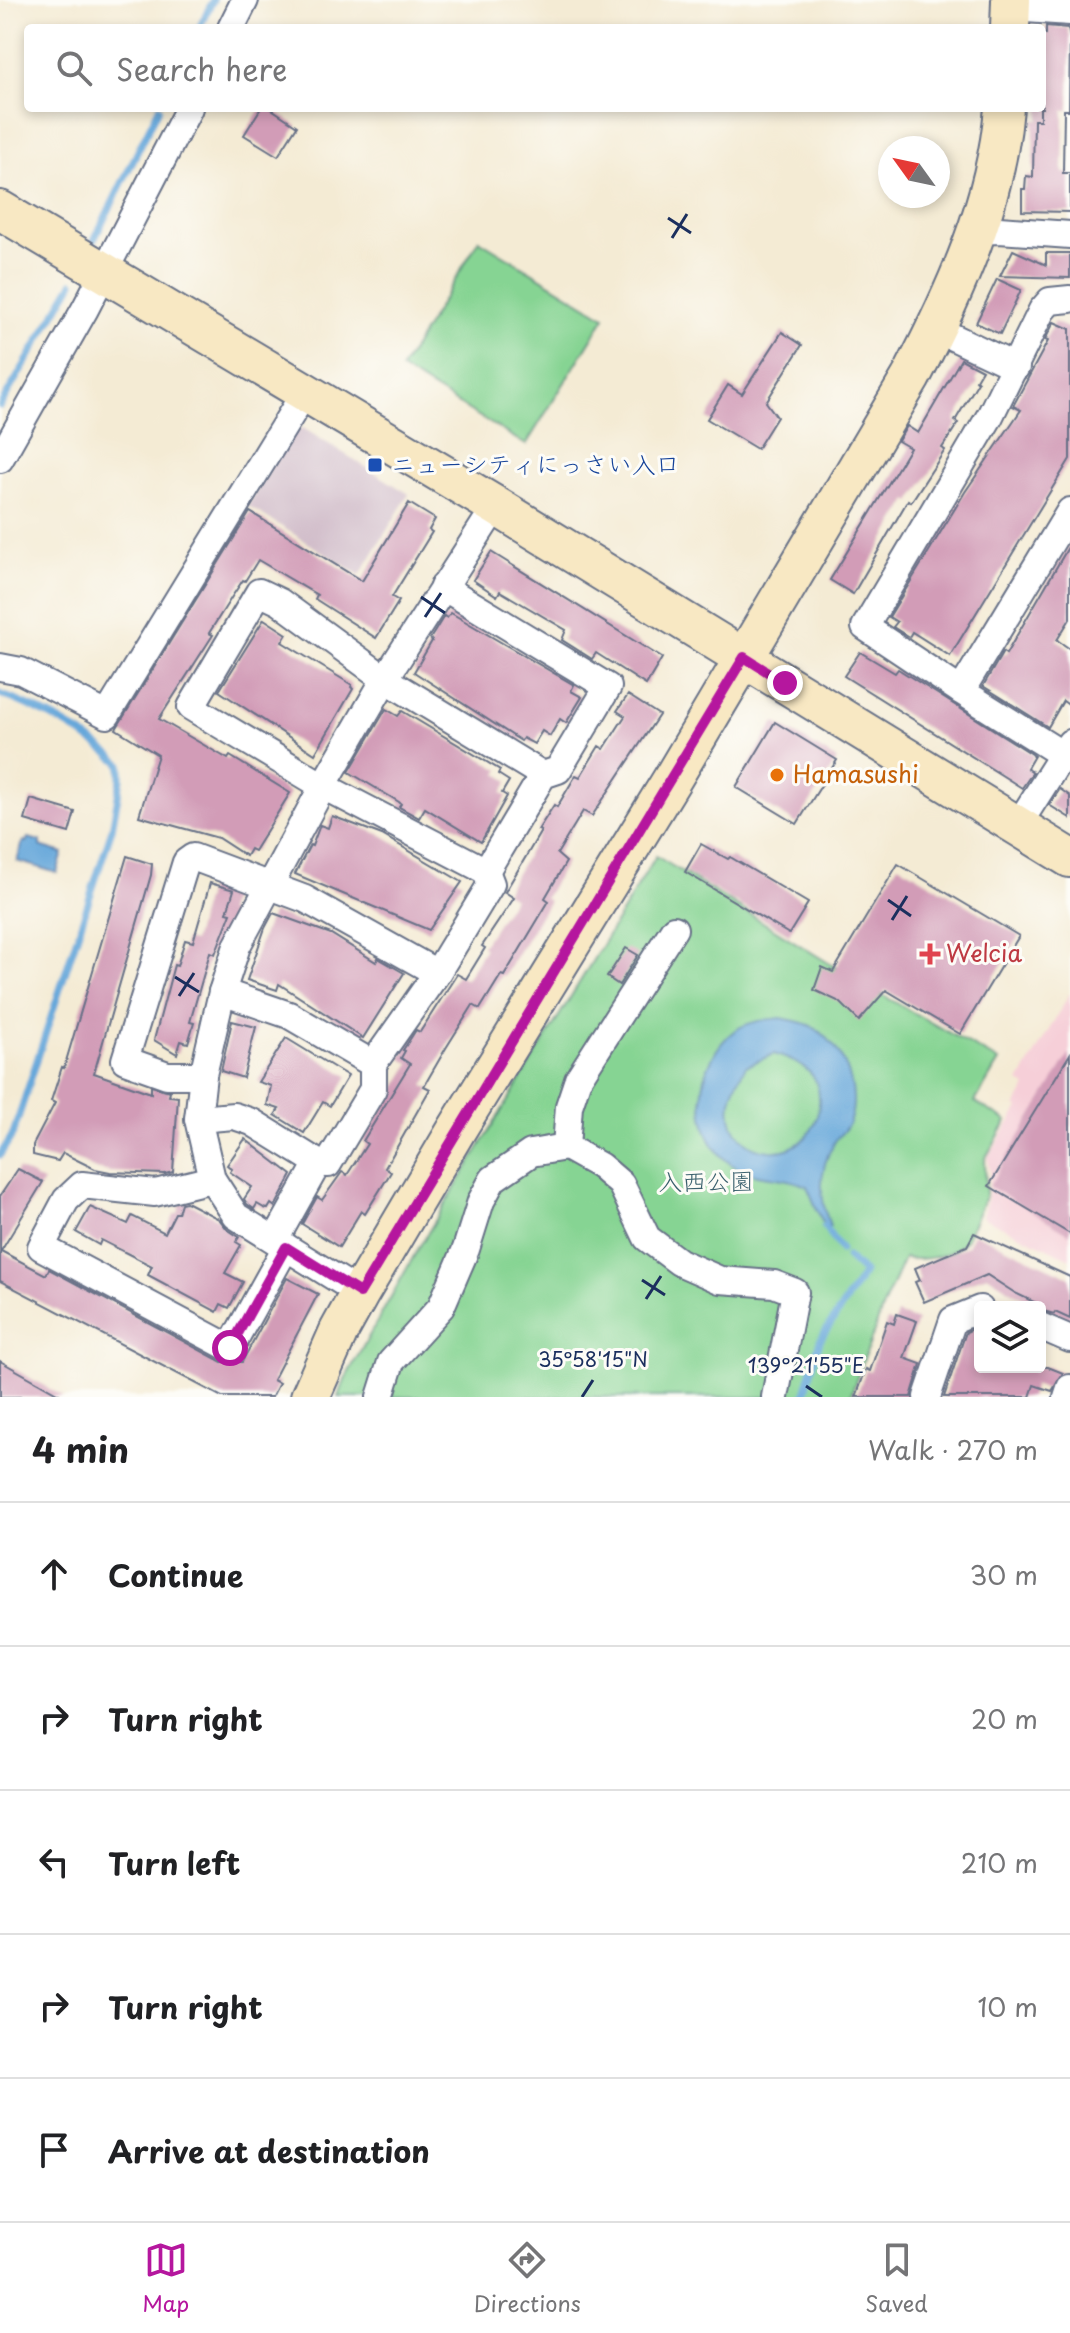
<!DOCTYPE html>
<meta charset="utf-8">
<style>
:root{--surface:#fff;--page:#f6f6f6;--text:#202124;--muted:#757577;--line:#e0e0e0;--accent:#b5179e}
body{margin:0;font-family:"Playpen Sans","Klee One",sans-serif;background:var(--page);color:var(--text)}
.controls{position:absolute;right:24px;bottom:24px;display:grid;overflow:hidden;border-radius:8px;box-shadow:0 4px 12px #0003}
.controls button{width:72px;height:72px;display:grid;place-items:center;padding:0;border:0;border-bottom:2px solid var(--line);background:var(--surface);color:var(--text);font:40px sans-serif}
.compass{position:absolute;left:878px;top:136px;width:72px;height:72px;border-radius:50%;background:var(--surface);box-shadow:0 4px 12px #0003;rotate:303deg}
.stop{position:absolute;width:24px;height:24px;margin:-18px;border:6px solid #b5179e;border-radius:50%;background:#fff}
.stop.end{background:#b5179e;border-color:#fff;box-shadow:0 2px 8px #0008}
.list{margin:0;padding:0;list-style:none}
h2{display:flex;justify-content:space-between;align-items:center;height:104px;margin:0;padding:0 32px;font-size:34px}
h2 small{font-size:26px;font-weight:400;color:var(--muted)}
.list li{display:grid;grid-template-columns:52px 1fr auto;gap:24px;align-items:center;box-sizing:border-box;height:144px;padding:0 32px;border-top:2px solid var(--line)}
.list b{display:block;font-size:30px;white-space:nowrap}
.list em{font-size:26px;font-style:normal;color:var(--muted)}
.icon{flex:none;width:44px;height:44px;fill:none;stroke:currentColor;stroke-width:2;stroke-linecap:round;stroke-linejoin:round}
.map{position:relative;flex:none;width:1070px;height:1397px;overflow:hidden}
.search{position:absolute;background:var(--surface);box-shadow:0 4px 12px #0003;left:24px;right:24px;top:24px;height:88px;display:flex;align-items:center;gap:20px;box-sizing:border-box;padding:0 28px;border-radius:8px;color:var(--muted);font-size:30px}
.sheet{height:824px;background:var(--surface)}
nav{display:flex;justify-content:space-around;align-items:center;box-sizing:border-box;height:112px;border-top:2px solid var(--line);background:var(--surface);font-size:22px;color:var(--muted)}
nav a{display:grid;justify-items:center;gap:4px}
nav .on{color:var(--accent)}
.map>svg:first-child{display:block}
.built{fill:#f6cfd8}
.industrial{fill:#d1bdca}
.green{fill:#86d493;stroke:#508278;stroke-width:2}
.water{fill:#66a7da;stroke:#406b9c;stroke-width:2;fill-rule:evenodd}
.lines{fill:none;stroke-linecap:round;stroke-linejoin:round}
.stream{stroke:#66a7da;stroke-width:7}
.building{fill:#d29cb7}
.street-casing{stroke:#677187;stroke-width:30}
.secondary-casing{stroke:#677187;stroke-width:42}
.street{stroke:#fff;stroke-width:26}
.secondary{stroke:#f8e8c3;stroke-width:38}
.route{stroke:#b5179e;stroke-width:10}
.ticks{fill:none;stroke:#1b2f5e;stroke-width:3}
.transit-dot{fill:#1a4fb4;stroke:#fdfcf7;stroke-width:3}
.food-dot{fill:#e8710a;stroke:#fdfcf7;stroke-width:3}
.health-dot{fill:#e0444e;stroke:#fdfcf7;stroke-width:3}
.labels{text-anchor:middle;stroke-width:6;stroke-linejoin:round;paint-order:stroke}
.transit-label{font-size:24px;fill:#164399;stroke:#fdfcf7;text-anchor:start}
.food-label{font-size:24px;fill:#c56008;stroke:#fdfcf7;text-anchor:start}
.health-label{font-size:24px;fill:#be3a42;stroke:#fdfcf7;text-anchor:start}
.park-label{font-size:24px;fill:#3b616e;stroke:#fdfcf7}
.ticks-label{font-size:20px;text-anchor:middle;fill:#1b2f5e;stroke:#fdfcf7;stroke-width:6;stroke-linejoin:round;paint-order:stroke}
</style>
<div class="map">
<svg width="1070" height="1397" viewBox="0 0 1070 1397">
<rect width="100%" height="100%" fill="#fdfcf7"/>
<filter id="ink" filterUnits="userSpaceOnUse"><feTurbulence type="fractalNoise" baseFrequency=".0125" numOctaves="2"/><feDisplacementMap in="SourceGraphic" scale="16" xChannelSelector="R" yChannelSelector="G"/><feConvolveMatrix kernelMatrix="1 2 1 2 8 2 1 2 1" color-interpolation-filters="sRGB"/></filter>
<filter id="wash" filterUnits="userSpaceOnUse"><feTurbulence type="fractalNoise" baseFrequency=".006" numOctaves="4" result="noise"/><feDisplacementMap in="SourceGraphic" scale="32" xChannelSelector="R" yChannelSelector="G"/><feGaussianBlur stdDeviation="1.8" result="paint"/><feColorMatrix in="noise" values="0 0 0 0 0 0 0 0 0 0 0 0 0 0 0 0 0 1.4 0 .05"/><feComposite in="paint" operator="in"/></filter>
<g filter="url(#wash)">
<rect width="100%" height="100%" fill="#f4ebd4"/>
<!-- built -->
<path class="built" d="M1070,993V1259L982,1217L988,1196L990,1172L988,1157L1019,1108L1016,1106L1027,1087L1019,1082Z"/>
<!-- industrial -->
<path class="industrial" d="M303,428L409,494L360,575L248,506L293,430Z"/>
<!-- green -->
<g class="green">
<path d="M479,240L605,317L526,445L401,369Z"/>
<path d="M656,856L861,983L999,1061L975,1102L1007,1121L985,1159L986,1195L966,1240C952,1257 925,1261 904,1258L884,1304L850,1397H339L345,1379L415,1254Z"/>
</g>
<!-- water -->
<g class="water">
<path d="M28,838L40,841V846L63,853L57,873L17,861L23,841L26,842Z"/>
<path d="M781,1018C790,1020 803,1022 811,1026C842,1042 862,1090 849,1123C846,1130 838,1136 834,1143C818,1171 819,1196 830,1226H824L807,1186C782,1174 750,1181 727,1161C689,1130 697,1059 734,1031C748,1021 765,1020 781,1018ZM774,1054C797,1062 818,1069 819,1097C821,1172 722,1165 731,1101C733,1089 740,1076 746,1066Z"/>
</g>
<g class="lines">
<!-- stream -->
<g class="stream">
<path d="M199,28L213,0"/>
<path d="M94,240L159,108"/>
<path d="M0,406L73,283"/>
<path d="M0,694C45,711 85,732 121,764V779L112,829L13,1134L0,1155"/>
<path d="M824,1226L841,1250"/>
<path d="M804,1397L820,1340L864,1273L847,1257"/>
</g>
</g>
<g id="blocks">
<!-- building -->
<g class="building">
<path d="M1046,26L1068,28L1070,38L1069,110H1064L1063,173H1070V212L1022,211V189H1025L1026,176L1033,177L1034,120H1040V108H1042V33L1046,34Z"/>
<path d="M261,108H270L297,126L278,156L244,135Z"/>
<path d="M1013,250L1046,265V253H1070V278L1000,276Z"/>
<path d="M997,279L1021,290L1000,334L976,323Z"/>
<path d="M1054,322L1070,329V459L950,656L912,632L909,637L904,634L893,627L897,622L889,617L965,492L1021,410L1013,406L1048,341L1045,340Z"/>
<path d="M782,332L802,345L766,402L777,417L757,449L707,419L728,385L742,394Z"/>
<path d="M961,359L982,370L976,380L978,382L955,421L958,423L942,448L945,450L911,502L908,500L853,594L830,580L910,448L898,441L907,426L918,433Z"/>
<path d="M409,503L435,519L429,530L432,532L392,597L399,601L376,638L315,599L317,595L258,560L245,581L243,580L233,595L209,633L213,635L159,719L228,759L230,756L290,793L254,851L250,849L246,856L218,838L139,816L158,755L116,729L250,512L362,581Z"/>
<path d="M1070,544V619L1057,640L1070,649V706L1063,701L1048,727L983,686L1003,652L1006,654Z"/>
<path d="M491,552L662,658L646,685L596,653L592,659L562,640L566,630L500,591L497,596L473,580Z"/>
<path d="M451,613L574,685L571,691L582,697L566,723L560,719L550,736L542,731L534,744L523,738L521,741L414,672L432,641L430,639L444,616L447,618Z"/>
<path d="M264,619L287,634L282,642L352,685L351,687L353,689L315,754L219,691Z"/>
<path d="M860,652L895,673L898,669L1032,754L1034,756L1027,768L1033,772L1022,788L844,676Z"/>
<path d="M628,695L659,715L592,816L583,811L557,854L566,862L545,898L549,901L504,976L501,975L480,1009L473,1005L446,1048L424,1086L430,1089L385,1168L391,1172L365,1214L361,1211L339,1247L302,1224L317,1197L322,1200L342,1172L347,1175L367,1144L363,1141L410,1064L401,1058L405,1051L403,1050L416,1030L420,1032L457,974L466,979L485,948L482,946L514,898L505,892L541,831L538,830L554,805L557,807L576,775L580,777L599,746L604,749L625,716L617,711Z"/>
<path d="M386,709L398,716L402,711L500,770L498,774L509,781L502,793L507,796L481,842L425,808L419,818L399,807L401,804L399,802L349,772Z"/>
<path d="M775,722L837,760L797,824L736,787Z"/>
<path d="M1060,789L1070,796V818L1049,805Z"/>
<path d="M31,799L75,812L69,833L25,820Z"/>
<path d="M332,816L382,835L462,882L429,930L295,874L310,845L312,846L320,825L328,828Z"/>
<path d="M701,844L728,859L730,857L808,903L789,934L685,872Z"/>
<path d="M127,856L152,864L151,875L94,1073L151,1093V1086L170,1091L169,1096L178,1097L173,1172L165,1174L110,1172L95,1169L63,1153L58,1161L33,1155V1145L55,1103L51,1101L62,1067L64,1068Z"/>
<path d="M898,864L1019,936L960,1034L886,990L859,1021L840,1002L814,990L822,967L833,972Z"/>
<path d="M210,883L234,890L227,912L231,913L215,954L210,952L190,1022L194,1023L188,1043L181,1041L177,1054L154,1040L174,965L177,966L185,940L193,942Z"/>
<path d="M273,913L331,934L376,962L378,958L404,973L363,1038L279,984L277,990L247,980L265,928Z"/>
<path d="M626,948L638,955L619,985L607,977Z"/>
<path d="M232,1021L256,1027L243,1078L221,1071Z"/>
<path d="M286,1038L348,1076L330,1106L323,1102L304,1133L275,1115L279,1109L267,1105L271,1086L258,1082Z"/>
<path d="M1070,1054V1234L989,1186Z"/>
<path d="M245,1139L292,1175L275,1207L271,1204L268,1209L264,1208L257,1204L254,1209L247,1204L244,1199L252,1187L230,1172L232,1169L227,1165Z"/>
<path d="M18,1169L43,1182L1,1251L46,1275L49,1269L222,1362H242L287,1278L318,1294L273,1380L279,1383L272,1397H222L0,1281V1196Z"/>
<path d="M186,1202L219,1219L227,1229L239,1237L236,1242L241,1245L225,1273L243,1282L229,1308L221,1304L217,1312L148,1275L152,1266L101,1240L99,1245L76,1232L90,1207L128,1224L132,1216L165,1233L175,1213H178L181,1203Z"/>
<path d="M974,1233L1070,1277V1319L1055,1312L1054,1314L1040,1310V1305L1015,1293L987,1275L924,1302L915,1282L920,1280L915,1268L967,1246Z"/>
<path d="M897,1314L917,1321L904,1358L921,1364L911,1397H856L866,1369L870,1371L887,1321L894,1324Z"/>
<path d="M980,1326V1367H1048L1063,1373L1052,1391L1034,1385L1030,1397H944L966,1332Z"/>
<path d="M0,1361L64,1397H0Z"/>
</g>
</g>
</g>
<g filter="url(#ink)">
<use href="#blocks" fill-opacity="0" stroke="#677187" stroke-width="2"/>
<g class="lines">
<!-- street casing -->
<g class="street-casing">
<g id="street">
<path d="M1011,8L1070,12"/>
<path d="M231,28L245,0"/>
<path d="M978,231L999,230L1070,235"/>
<path d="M936,329L1016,367"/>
<path d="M0,459L85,309L189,108"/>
<path d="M443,587L608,687L558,770L543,775L486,871"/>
<path d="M0,667L21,671L107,715L305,392"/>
<path d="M961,691L1070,511"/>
<path d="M1063,755L961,691L865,627L990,416L1042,310L1050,301L1070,299"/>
<path d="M1018,825L1070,743"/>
<path d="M222,992L289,1015L373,1064"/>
<path d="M203,1075H167L125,1060L186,862L193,857L305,899L437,973"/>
<path d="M198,1119L234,1116L252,1122L318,1163L328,1164L373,1089V1064L437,973L491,884L486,871L323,786L191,707L259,592L280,602L385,679L543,775"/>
<path d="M566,1147L569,1106L578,1079L674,929"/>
<path d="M212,1179L155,1193L82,1185L66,1200L41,1247L230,1348L286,1247"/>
<path d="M275,1240L318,1163"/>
<path d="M360,1293L236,1216L212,1179L198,1119L203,1075L222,992L237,946L323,786L385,679L496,506"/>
<path d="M1040,1326L1070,1339"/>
<path d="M380,1397L391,1362L441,1307L466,1249L481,1201L493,1179L531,1153L566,1147L600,1166L621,1184L647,1238L679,1262L720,1280L774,1284L795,1292L775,1397"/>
<path d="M927,1397L953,1320L980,1309"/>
<path d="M1067,1397L1070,1388"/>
</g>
</g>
<!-- secondary casing -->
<g class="secondary-casing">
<g id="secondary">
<path d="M1010,28L1011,0"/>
<path d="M0,210L496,506L1070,858"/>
<path d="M310,1397L339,1331L360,1293L457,1129L671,781L911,377C955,293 996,203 1004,108"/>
</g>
</g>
<!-- street -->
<use href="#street" class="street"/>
<!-- secondary -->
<use href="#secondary" class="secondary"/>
</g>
</g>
<g class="lines" filter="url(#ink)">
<!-- route -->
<path class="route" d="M230,1348L286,1247L360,1293L744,657L785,683"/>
</g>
<!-- ticks -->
<path class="ticks" d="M668,218L691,233M672,238L687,214M421,597L445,613M425,617L441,593M888,900L911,916M892,920L907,896M175,977L199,992M179,996L194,973M642,1280L665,1295M646,1299L661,1276M806,1386L822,1397M582,1397L593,1380"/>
<!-- markers -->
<rect class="transit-dot" x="367" y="457" width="16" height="16" rx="4"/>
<circle class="food-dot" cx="777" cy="775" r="8"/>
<path class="health-dot" d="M926 942h8v8h8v8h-8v8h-8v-8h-8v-8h8z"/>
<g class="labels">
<!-- transit labels -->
<g class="transit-label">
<text x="391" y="473">ニューシティにっさい入口</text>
</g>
<!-- food labels -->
<g class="food-label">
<text x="793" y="783">Hamasushi</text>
</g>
<!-- health labels -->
<g class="health-label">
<text x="946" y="962">Welcia</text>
</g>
<!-- park labels -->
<g class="park-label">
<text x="706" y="1190">入西公園</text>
</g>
</g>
<g class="ticks-label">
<text x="593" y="1367">35°58'15"N</text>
<text x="806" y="1373">139°21'55"E</text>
</g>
</svg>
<div class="controls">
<button><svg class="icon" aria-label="layers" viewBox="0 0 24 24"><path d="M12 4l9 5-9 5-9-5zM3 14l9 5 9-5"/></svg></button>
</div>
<svg class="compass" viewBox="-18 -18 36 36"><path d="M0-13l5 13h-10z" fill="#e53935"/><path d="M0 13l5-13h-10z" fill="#757577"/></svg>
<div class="stop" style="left:230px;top:1348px"></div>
<div class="stop end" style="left:785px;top:683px"></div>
<div class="search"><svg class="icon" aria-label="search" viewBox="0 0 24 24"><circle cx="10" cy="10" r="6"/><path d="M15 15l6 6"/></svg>Search here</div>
</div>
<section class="sheet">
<h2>4 min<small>Walk · 270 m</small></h2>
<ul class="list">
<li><svg class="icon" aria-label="ahead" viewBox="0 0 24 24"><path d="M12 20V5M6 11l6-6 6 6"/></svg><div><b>Continue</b></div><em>30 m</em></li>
<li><svg class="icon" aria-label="right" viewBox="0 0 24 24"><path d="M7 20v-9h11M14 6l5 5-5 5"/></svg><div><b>Turn right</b></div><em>20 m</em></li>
<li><svg class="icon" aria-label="left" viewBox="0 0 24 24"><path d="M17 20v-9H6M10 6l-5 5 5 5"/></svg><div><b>Turn left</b></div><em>210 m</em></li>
<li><svg class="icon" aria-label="right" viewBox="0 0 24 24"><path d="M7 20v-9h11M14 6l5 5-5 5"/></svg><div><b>Turn right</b></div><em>10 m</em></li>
<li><svg class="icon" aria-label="arrive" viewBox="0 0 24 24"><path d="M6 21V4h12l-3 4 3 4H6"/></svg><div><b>Arrive at destination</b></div></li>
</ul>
</section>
<nav>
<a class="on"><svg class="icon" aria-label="map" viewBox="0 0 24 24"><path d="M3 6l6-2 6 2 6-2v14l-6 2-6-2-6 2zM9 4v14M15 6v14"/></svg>Map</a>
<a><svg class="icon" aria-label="directions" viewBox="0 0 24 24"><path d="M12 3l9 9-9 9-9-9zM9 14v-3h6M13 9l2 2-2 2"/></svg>Directions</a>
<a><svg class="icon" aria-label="saved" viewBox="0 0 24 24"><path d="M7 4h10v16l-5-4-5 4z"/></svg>Saved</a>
</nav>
